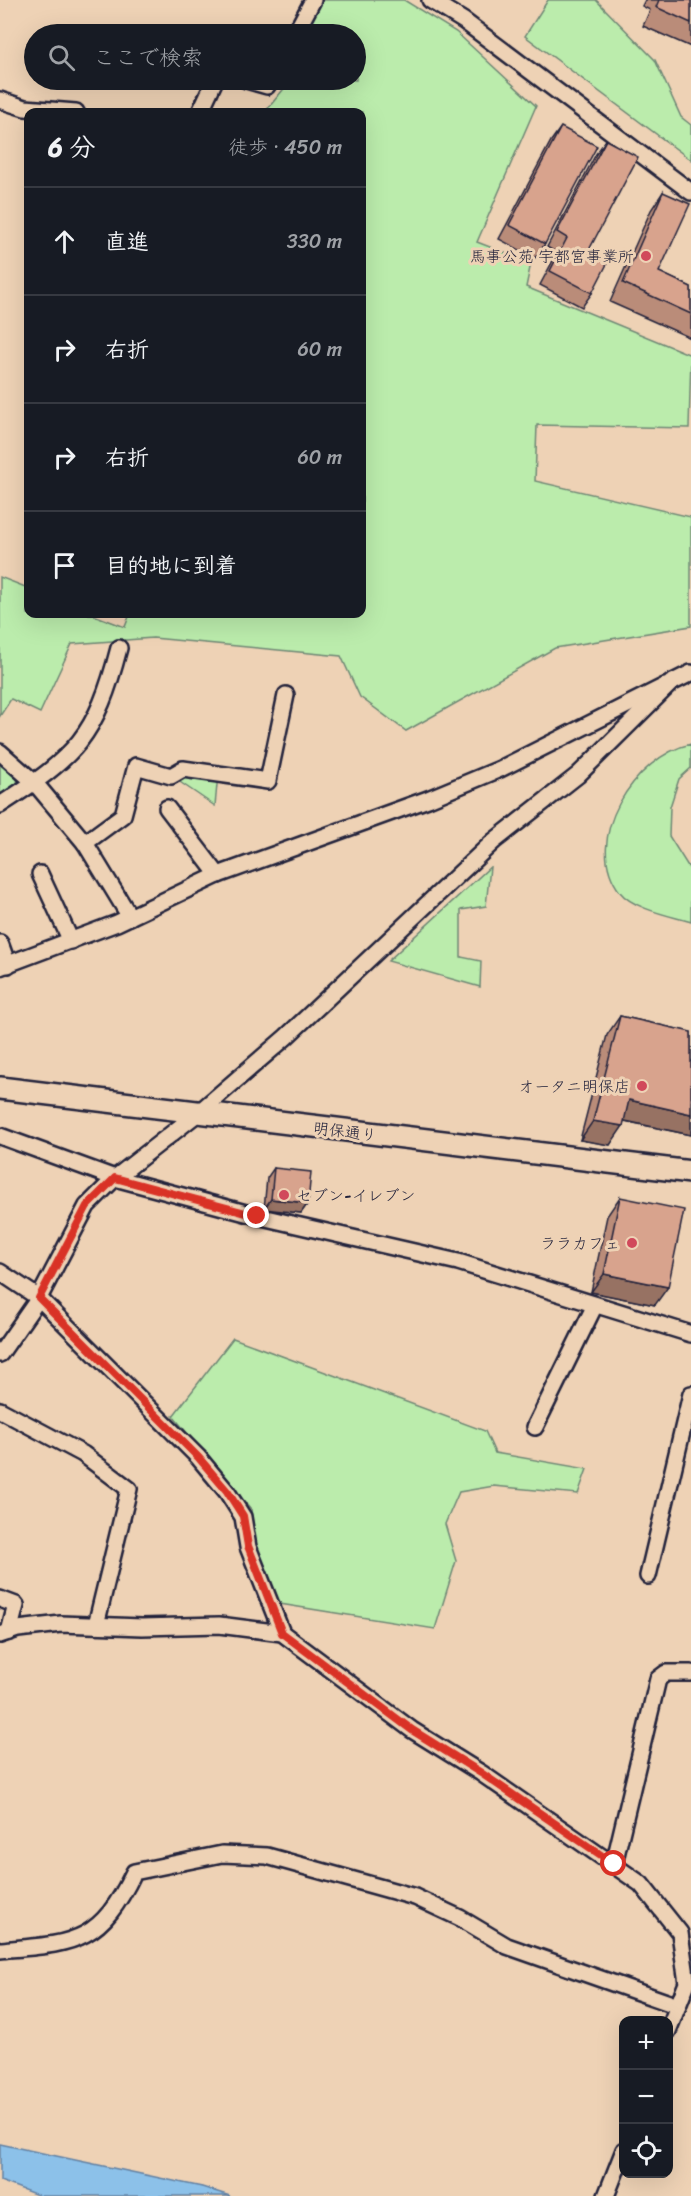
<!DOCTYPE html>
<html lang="ja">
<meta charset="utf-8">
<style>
:root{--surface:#171b24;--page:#20242c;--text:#f1f3f6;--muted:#9ea1a6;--line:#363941}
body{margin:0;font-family:Sriracha,"Klee One",sans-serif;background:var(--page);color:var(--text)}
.controls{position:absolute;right:18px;bottom:18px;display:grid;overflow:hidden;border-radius:12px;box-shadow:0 6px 24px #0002}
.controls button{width:54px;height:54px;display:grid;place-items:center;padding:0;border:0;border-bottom:2px solid var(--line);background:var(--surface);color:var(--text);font:30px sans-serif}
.stop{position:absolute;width:18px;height:18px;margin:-14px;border:4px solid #d93025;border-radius:50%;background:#fff}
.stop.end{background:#d93025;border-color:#fff;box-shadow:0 2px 6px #0008}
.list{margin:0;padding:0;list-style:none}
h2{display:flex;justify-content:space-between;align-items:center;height:78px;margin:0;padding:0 24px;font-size:26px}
h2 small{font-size:20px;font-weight:400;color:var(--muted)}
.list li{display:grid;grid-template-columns:39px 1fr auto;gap:18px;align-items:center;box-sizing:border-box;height:108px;padding:0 24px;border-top:2px solid var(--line)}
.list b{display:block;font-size:22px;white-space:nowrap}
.list em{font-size:20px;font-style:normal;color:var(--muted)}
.icon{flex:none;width:33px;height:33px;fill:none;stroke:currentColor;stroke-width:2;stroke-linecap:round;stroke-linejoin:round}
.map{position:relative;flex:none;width:691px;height:2196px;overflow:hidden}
.search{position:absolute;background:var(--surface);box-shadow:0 6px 24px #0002;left:24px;top:24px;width:342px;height:66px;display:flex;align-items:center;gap:15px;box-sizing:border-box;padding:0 21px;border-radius:33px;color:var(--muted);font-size:22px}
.panel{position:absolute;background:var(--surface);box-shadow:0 6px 24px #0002;left:24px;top:108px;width:342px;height:510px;border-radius:12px}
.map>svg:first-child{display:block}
.green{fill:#bbecac;stroke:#6e8774;stroke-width:1.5}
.water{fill:#8cc1e9;stroke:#6281a3;stroke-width:1.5}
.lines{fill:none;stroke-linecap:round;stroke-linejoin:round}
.street-casing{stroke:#22223b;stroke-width:20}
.secondary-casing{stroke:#22223b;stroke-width:26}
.street{stroke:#eed2b5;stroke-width:15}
.secondary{stroke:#eed2b5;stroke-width:21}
.wall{fill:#ba8c79;stroke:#22223b;stroke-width:1.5}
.shaded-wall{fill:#977263;stroke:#22223b;stroke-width:1.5}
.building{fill:#d8a38d;stroke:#22223b;stroke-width:1.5}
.route{stroke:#d93025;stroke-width:8}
.poi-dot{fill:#d1495b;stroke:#eed2b5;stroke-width:2}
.labels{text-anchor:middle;stroke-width:6;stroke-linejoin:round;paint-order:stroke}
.poi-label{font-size:16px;fill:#22223b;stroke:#eed2b5;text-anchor:end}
.street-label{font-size:16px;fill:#22223b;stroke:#eed2b5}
</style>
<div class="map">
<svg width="691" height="2196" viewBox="0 0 691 2196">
<rect width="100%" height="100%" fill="#eed2b5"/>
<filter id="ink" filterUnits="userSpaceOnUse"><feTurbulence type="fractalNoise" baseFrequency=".0167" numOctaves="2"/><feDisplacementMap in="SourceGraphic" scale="12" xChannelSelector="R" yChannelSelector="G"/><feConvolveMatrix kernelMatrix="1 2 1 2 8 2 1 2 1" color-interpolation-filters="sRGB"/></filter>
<g filter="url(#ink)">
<!-- green -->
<g class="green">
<path d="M313,0H404L456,32L536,106L477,242L531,263L526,287L691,355L689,428L537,425L535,481L691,517V626L555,648L406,731L360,697L341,656L153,638L72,644L40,713L11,699L0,716V577L28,588V614H91L125,627L130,614H362V112H265L291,80H356V34H310L298,28Z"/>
<path d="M548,0H596L655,60L681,117L691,125V160L525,36Z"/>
<path d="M691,744V768L679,779L670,807L669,836L691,871V922C671,916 633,909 620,892C580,840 635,756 691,744Z"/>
<path d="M0,758L18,774L17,785L0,796Z"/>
<path d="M218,774L215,806L171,776Z"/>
<path d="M490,867L486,906L461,910V957L481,961L480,987L388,961Z"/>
<path d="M233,1338L485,1431L495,1453L587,1469L578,1494L494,1486L459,1492L445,1524L456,1561L435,1629L280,1604L256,1549L251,1509L173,1416Z"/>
</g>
<!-- water -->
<path class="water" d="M0,2144L202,2187L230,2196H40L0,2181Z"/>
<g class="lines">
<!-- street casing -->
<g class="street-casing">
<g id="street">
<path d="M430,0L464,21L691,192"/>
<path d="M295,34L313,0"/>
<path d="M246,80L267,86L270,80"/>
<path d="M0,100L25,108L76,112"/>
<path d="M200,112L215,80"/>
<path d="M0,752L35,783L85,843"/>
<path d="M0,805C76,756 96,737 119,648"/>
<path d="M167,808L218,875"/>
<path d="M40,874L71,941"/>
<path d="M130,917L85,843L123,815L136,766L171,776L183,769L268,781L286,695"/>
<path d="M0,943L8,965"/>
<path d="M0,967L117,923L218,875L428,799L500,769L665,686"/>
<path d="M0,1136L115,1178L257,1216L458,1262L691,1334"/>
<path d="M0,1272L39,1298L198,1457L227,1492L243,1517L248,1547L282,1633"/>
<path d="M0,1354L39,1298L87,1206L115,1178L198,1113L286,1037L494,841L578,775L671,683L691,673"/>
<path d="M0,1410L83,1454L129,1489L96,1625"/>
<path d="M535,1427L595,1305"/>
<path d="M648,1576L691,1394"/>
<path d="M0,1599L16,1605L9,1632"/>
<path d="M0,1635L18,1629L61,1624L142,1627L219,1625L282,1633L412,1730L481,1773L641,1884L680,1933L687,1983L668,2031"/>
<path d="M614,1864L658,1679L666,1673H691"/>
<path d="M0,1950C74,1943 99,1945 134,1872L222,1854L267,1856L415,1897L460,1918L507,1946L678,2006"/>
<path d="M606,2196L624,2150"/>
</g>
</g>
<!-- secondary casing -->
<g class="secondary-casing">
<path id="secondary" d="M0,1088L691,1172"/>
</g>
<!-- street -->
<use href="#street" class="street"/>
<!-- secondary -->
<use href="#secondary" class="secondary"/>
</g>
<!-- wall -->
<g class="wall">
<path d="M645,0H691V47L643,26L650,10L642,6Z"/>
<path d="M561,127L545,244L535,258L499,239L551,141Z"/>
<path d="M606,140L589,250L592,293L582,307L540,285L557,253L547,247L596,154Z"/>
<path d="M663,192L659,272L691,287V338L610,302L651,210Z"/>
<path d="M620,1016L691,1032V1135L624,1121L610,1145L580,1140L607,1035Z"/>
<path d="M274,1168L308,1203L301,1213L264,1209L267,1178Z"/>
<path d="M620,1197L655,1305L591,1292L607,1216Z"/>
</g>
<!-- shaded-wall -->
<g class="shaded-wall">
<path d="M629,1100L691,1114V1135L616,1119Z"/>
<path d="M593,1121L623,1126L610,1145L580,1140Z"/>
<path d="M271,1199L308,1203L301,1213L264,1209Z"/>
<path d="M604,1274L668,1287L655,1305L591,1292Z"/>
</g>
<!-- building -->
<g class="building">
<path d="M659,0H691V23L656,7Z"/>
<path d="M561,127L597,146L545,244L509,225Z"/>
<path d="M606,140L638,157L589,250L609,260L592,293L550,271L567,238L557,232Z"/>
<path d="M663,192L690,204L659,272L691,287V314L623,283Z"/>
<path d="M620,1016L691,1032V1114L629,1100L623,1126L593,1121Z"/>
<path d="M274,1168L311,1172L308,1203L271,1199Z"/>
<path d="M620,1197L684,1210L668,1287L604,1274Z"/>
</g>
</g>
<g class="lines" filter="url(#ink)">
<!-- route -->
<path class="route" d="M257,1216L115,1178L87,1206L39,1298L198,1457L227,1491L243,1516L248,1546L282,1633L412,1730L481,1773L614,1864"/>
</g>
<!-- markers -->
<g class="poi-dot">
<circle cx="646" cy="256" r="6"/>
<circle cx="642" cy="1086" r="6"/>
<circle cx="284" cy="1195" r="6"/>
<circle cx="632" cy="1243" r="6"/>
</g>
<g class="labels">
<!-- poi labels -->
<g class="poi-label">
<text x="634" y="262">馬事公苑 宇都宮事業所</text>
<text x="630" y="1092">オータニ明保店</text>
<text x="296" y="1201" text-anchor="start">セブン-イレブン</text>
<text x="620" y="1249">ララカフェ</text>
</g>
<!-- street labels -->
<g class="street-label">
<text transform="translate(345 1131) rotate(7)" y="6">明保通り</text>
</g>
</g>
</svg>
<div class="controls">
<button>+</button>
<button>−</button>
<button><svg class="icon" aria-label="locate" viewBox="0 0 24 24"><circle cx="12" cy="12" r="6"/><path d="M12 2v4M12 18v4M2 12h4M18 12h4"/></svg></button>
</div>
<div class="stop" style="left:614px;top:1864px"></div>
<div class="stop end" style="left:257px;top:1216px"></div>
<div class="search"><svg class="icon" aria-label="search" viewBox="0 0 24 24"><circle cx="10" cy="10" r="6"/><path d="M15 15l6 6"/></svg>ここで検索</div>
<section class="panel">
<h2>6 分<small>徒歩 · 450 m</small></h2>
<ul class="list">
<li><svg class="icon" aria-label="ahead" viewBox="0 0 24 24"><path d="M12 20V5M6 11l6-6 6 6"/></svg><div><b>直進</b></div><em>330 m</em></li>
<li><svg class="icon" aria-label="right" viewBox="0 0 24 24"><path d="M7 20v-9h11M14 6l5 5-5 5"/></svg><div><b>右折</b></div><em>60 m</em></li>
<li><svg class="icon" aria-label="right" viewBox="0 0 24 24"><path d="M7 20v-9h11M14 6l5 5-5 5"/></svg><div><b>右折</b></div><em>60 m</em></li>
<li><svg class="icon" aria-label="arrive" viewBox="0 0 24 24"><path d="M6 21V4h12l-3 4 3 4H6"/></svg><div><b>目的地に到着</b></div></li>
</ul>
</section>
</div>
